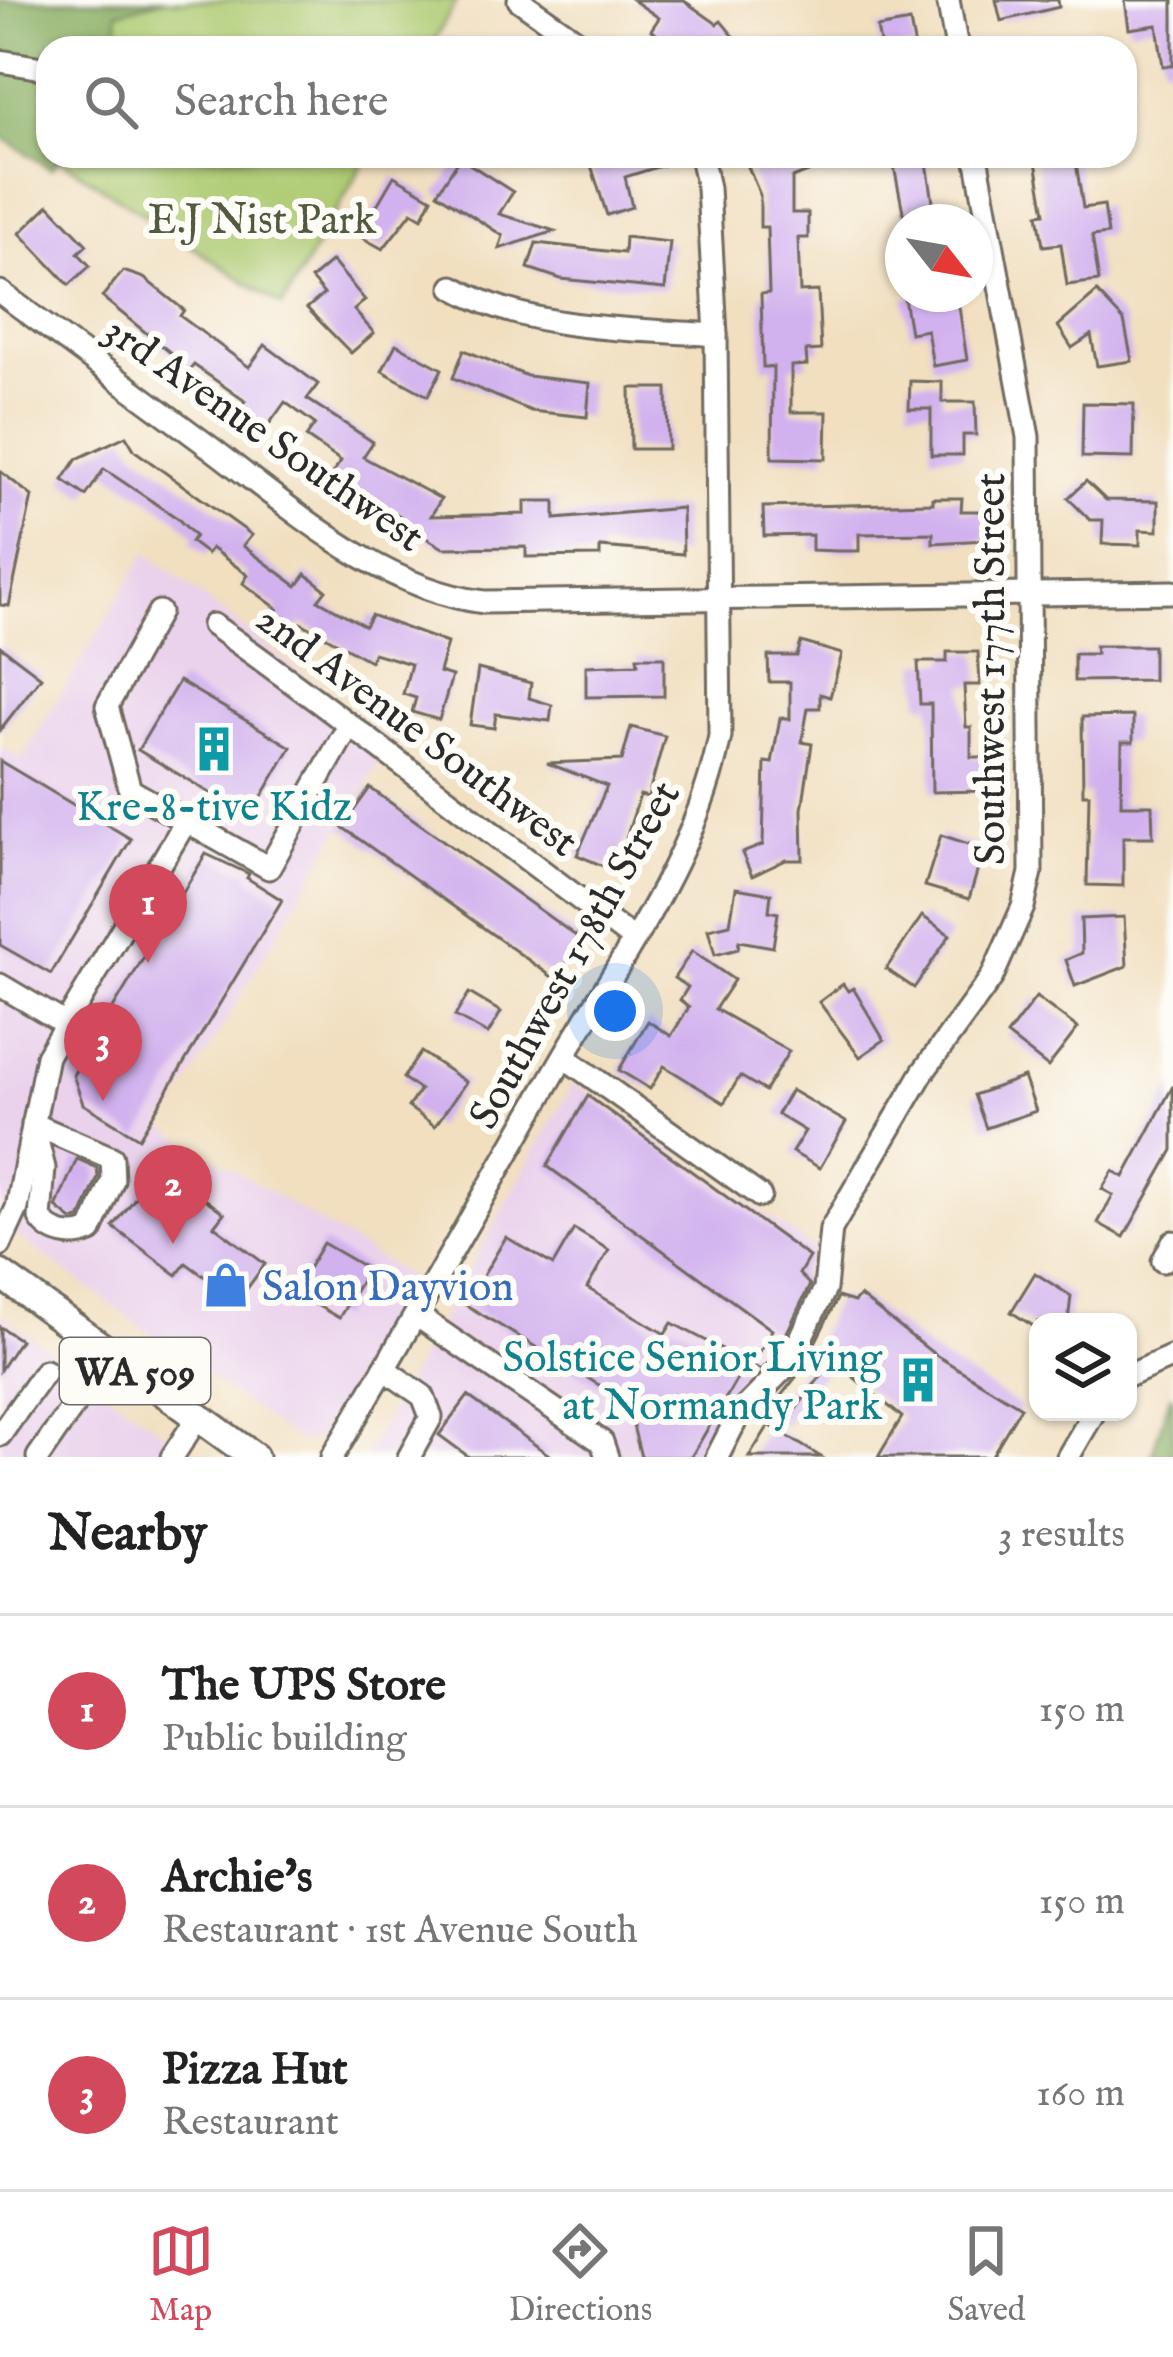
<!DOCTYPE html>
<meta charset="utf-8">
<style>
:root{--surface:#fff;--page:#f6f6f6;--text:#222;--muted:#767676;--line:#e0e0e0;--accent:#d1495b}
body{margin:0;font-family:"IM FELL English",serif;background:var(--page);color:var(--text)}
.controls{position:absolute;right:36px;bottom:36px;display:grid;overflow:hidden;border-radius:24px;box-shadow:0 3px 9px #0004}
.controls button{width:108px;height:108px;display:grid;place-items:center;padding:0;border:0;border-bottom:3px solid var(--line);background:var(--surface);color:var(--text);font:60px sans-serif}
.compass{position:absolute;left:885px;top:204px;width:108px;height:108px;border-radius:50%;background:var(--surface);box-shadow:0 3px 9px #0004;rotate:121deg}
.you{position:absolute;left:615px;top:1011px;width:42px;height:42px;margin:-30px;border:9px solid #fff;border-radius:50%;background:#1a73e8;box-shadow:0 0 0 18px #1a73e833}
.badge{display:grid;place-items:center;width:78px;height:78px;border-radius:50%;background:var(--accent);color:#fff;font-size:39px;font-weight:700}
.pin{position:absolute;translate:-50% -99px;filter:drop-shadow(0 3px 6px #0008)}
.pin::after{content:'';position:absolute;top:63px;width:42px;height:36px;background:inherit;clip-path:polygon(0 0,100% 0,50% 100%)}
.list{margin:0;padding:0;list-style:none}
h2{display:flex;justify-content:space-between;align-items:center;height:156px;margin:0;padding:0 48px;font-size:51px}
h2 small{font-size:39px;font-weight:400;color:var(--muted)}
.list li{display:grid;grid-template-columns:78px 1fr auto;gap:36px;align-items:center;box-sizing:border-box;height:192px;padding:0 48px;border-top:3px solid var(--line)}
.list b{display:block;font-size:45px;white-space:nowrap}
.list p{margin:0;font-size:39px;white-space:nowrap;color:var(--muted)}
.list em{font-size:39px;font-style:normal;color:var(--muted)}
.icon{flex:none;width:66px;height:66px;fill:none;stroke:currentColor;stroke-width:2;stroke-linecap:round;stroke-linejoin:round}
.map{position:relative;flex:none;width:1173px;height:1457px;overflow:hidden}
.search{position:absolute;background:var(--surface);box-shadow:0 3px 9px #0004;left:36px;right:36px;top:36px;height:132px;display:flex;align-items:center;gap:30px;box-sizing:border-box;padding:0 42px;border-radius:36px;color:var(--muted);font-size:45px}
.sheet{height:732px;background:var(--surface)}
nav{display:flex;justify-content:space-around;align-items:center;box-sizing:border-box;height:168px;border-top:3px solid var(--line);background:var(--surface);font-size:33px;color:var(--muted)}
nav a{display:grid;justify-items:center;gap:6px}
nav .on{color:var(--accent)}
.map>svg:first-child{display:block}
.built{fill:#ead1ec}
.green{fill:#aecb72;stroke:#6c7b4e;stroke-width:3}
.forest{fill:#8aaf64;stroke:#5a6d48;stroke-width:3}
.building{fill:#d1b1ee}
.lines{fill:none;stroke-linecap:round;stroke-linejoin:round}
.minor-casing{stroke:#706a5f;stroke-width:27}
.major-casing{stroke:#706a5f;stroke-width:33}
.minor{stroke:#fff;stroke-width:21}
.major{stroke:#fff;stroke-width:27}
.labels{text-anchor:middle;stroke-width:12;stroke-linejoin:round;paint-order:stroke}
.shield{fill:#fdfcf7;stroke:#6a6a68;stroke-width:3}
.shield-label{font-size:39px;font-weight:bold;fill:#2b2b2b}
.park-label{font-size:42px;fill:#525b40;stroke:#fdfcf7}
.street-label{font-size:42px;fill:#2b2b2b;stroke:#fdfcf7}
.culture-label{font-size:42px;fill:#0d838f;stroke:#fdfcf7}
.shop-label{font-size:42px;fill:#366cbe;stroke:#fdfcf7;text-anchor:start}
</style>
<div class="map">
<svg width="1173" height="1457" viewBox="0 0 1173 1457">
<rect width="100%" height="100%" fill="#fdfcf7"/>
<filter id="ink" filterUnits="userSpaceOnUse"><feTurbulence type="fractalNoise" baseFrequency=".00833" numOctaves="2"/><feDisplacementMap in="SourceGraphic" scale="24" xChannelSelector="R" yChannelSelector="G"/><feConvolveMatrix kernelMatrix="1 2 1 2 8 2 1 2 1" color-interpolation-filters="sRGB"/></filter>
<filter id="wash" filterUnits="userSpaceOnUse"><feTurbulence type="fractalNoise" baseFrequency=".004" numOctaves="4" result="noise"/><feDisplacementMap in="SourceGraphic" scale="48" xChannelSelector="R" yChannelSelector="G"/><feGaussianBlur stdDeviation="2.7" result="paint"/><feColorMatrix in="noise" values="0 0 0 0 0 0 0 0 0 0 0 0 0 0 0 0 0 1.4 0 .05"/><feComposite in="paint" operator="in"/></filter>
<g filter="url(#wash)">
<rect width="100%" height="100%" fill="#f1dfc0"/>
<!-- built -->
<g class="built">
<path d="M146,553L391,743L163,1127L417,1282L341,1415L321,1439L297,1441L0,1223V747L22,759Z"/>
<path d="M574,1082L816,1250L691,1457H364Z"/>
<path d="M0,1314L197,1457H0Z"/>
</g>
<!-- green -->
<g class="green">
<path d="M0,0H457L430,48H48Z"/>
<path d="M55,156H368L282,306Z"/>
</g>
<!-- forest -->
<g class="forest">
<path d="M0,0H162L117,12L120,48H48V156H62L51,169L0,136Z"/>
<path d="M1173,1395V1457H1151L1170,1397Z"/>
</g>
<g id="blocks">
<!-- building -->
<g class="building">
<path d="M633,0H683L717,24L721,21L736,39L725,48H675L651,30L659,18Z"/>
<path d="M996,0H1058L1059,7L1001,21Z"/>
<path d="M1125,0H1173V66H1163L1157,25L1129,29Z"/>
<path d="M910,22L915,48H881L877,28Z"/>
<path d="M588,156H679L680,160L625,177L632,207L607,215Z"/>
<path d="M762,156H802L808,172L792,178V213H808V238H798L800,292L818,291L821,350L806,351L807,365L791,366V412H827L826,459L772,458L773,367H763L761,294L769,293L767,227H760V195L746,162Z"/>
<path d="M892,156H926L936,222H905Z"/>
<path d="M1035,156H1075L1083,208L1104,205L1108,234L1092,236L1099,281L1067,285L1061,244L1043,246L1038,214L1045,213Z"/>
<path d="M460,158L513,192L499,214L555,231L499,249L503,236L437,193Z"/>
<path d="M394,176L432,198L422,218L412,212L383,249L359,236Z"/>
<path d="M49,205L87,245L78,253L90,266L69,285L20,233Z"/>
<path d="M625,237L670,242L665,289L561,279L528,268L536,243L624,253Z"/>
<path d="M332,261L365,300L354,310L374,333L351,353L307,308L324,294L311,279Z"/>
<path d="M123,271L144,278L184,310L180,316L249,367L265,345L318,384L307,399L373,442L363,457L441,499L431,516L525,514V501H555V519L682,508L683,554L600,547V556L526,557V547L443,548L390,516H400L330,477L341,461L306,437L315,424L285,402L265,430L238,410L245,401L194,365L188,372L169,358L172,354L102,297Z"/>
<path d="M1097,292L1124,321L1132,361L1097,366L1091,335L1072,348L1058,326Z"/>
<path d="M926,294H957L967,360L933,366L927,330L910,333L904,298Z"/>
<path d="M396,344L442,369L428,396L382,371Z"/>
<path d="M464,350L527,376L590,383L587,417L531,411L453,378Z"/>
<path d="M910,381L942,382V402H975L976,435H963V455H931V409H909Z"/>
<path d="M630,388H667L668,449H631Z"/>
<path d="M1083,403L1134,404L1133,458L1082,457Z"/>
<path d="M126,436L135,451L252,535L243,546L297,586L306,574L326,590L318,600L365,626L371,615L447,643L439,672L452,676L439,720L412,712L416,698L403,694L411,664L374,653L370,661L301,623L290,638L268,622L278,609L243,583L248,575L211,548L207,554L191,542L195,536L177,518L104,469L86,496L63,480L77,459Z"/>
<path d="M0,471L32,496L9,606L0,605Z"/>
<path d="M1086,481L1106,500L1158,501V531L1140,530V545L1102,544L1103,520H1090L1068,498Z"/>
<path d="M933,498H962L961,511H985V540L933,543V533L859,534V551H837L812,550V535L764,536L763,507L933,503Z"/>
<path d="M801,642L842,654L830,697L820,694V708H808L802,742L812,744L802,809L803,860H786L752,876L742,853L763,845L765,762L772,763L780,718L790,719V682H769L768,656H797Z"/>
<path d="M0,646L41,677L0,730Z"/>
<path d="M1095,646H1153V680L1074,681V654H1096Z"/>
<path d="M947,652H978L980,685H964L966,727H971V757H987V791L932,792L931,704H920L918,662H947Z"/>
<path d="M637,657H664V696L586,697V666L638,664Z"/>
<path d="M478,669L531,683L529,698L552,705L550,721L496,714L494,728L470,725Z"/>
<path d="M179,681L291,747L250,817L138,750Z"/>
<path d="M1133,716V742H1122L1121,805H1152L1153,837H1123V886L1087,885L1089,794H1083L1082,717Z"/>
<path d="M631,727L665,736L648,797L640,795L615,871L577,855L607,786L547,763L622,760Z"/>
<path d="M0,761L131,839L51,974L0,945Z"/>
<path d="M370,788L583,941L555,979L342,827Z"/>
<path d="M941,835L984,849L969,899L925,886Z"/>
<path d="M206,854L249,874L247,878L282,900L139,1138L83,1104L73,1075Z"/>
<path d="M736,888L771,894L769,911L778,913L773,947L739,941L738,949L715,955L708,929L730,924Z"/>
<path d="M922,916L950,935L914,988L886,969Z"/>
<path d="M1124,917L1127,966L1075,986L1066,960L1082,953L1081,919Z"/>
<path d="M692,951L734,980L715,1009L789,1051L765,1091L740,1076L724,1103L664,1066L650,1089L619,1070L648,1021L671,1036L689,1007L680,1000L688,987L674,978Z"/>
<path d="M843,984L848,991L853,988L884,1040L860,1057L819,1002Z"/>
<path d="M469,993L501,1012L488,1034L455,1016Z"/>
<path d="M1036,997L1078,1028L1048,1067L1007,1035Z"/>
<path d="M421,1052L466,1082L435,1126L408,1107L420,1090L403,1078Z"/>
<path d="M1024,1077L1036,1111L986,1128L974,1095Z"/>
<path d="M1173,1086V1150L1124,1237L1098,1223L1113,1195L1102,1189L1113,1171L1124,1177Z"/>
<path d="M791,1090L846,1122L820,1168L792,1152L805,1131L777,1114Z"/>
<path d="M588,1096L809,1257L799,1274L810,1285L776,1355L761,1370L752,1365L772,1330L547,1166Z"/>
<path d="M77,1159L97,1168L98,1177L80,1219L72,1220L56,1207Z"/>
<path d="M151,1177L189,1206L198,1194L224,1213L214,1226L265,1264L238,1301L186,1263L177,1275L113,1227Z"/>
<path d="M574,1229L609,1250L587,1288L665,1334L672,1323L747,1362L691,1457H641L632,1422L639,1409L466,1305L506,1237L553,1265Z"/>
<path d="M323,1243L368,1269L339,1318L294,1292Z"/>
<path d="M1035,1273L1071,1296L1068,1322H1038V1329L1011,1312Z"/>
<path d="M860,1296L934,1354L1021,1407L991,1457H878L902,1417L833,1360L783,1426L767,1413L801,1371L838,1297L854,1302Z"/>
<path d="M0,1327L20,1340L0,1370Z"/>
<path d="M468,1396L552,1457H469L439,1435Z"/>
<path d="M769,1425L821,1457H749Z"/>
</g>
</g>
</g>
<g filter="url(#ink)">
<use href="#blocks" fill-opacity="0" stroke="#706a5f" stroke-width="3"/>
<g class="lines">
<!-- minor casing -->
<g class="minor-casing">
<g id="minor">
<path d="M519,0L587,48"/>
<path d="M948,0L957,48"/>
<path d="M0,61L48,69"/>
<path d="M453,287C532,332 627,328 716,335"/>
<path d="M0,292C69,343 138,394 207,445C289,506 379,589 484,602L1173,592"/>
<path d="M159,612L107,706L130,790L269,868L343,736"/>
<path d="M213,625C356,726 492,835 633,939"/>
<path d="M0,985L66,1024"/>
<path d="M564,1057L760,1196"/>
<path d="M33,1124L112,1158L113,1180L91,1231C73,1239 51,1235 40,1218L44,1168Z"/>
<path d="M0,1245L17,1208L47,1056L186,821"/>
<path d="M1163,1261L1173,1242"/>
<path d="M416,1315L602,1442L607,1457"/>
<path d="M384,1369L423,1396L431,1417L409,1457"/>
<path d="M1128,1376L1173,1356"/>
<path d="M0,1435L45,1371"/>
<path d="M38,1457L110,1353"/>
<path d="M172,1457L198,1417"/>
<path d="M332,1457C412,1324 487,1189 565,1054C624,954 698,852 720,736L716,335L708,188L701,156"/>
<path d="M717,1457L739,1414L788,1364L825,1289L831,1229L923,1072L992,977L1023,907L1031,872L1028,437L976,156"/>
<path d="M1068,1457L1094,1412"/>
</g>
</g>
<!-- major casing -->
<g class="major-casing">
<path id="major" d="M0,1274L254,1457"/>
</g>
<!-- minor -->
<use href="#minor" class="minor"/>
<!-- major -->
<use href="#major" class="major"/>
</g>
</g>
<!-- icons -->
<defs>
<g id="building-bare" transform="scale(3.6)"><path d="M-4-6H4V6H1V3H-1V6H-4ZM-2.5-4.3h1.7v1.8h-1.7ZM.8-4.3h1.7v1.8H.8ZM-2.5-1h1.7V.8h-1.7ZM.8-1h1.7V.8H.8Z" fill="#0f9aa8" stroke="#fdfcf7" stroke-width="2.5" paint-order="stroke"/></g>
<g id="shop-bare" transform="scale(3.6)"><path d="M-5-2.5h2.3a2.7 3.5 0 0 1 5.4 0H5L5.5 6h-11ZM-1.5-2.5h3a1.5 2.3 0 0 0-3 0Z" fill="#3f7fe0" stroke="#fdfcf7" stroke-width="2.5" paint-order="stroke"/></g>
</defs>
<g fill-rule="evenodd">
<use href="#building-bare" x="214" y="749"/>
<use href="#shop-bare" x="226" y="1285"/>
<use href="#building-bare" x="918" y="1380"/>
</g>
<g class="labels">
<!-- shield labels -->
<rect class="shield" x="60" y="1338" width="150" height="66" rx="9"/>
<g class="shield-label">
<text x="135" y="1385">WA 509</text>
</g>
<!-- park labels -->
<g class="park-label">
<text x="262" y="233">E.J Nist Park</text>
</g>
<!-- street labels -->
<g class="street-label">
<text transform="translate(265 432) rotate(35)" y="15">3rd Avenue Southwest</text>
<text transform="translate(989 669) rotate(-90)" y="15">Southwest 177th Street</text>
<text transform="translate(418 729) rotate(37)" y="15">2nd Avenue Southwest</text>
<text transform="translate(573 954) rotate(-61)" y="15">Southwest 178th Street</text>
</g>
<!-- culture labels -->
<g class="culture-label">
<text x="214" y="820">Kre-8-tive Kidz</text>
<text x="882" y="1371" text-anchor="end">Solstice Senior Living<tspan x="882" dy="48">at Normandy Park</tspan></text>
</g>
<!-- shop labels -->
<g class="shop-label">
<text x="262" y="1300">Salon Dayvion</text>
</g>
</g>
</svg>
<div class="controls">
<button><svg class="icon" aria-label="layers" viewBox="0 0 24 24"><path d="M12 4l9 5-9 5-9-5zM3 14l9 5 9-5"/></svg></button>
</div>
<svg class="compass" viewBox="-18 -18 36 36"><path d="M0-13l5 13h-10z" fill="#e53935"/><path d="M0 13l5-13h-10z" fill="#767676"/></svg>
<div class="you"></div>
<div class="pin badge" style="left:148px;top:963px">1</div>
<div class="pin badge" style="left:173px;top:1244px">2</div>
<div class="pin badge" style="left:103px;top:1101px">3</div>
<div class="search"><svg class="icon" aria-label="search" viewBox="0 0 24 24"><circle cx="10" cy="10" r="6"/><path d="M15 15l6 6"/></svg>Search here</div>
</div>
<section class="sheet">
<h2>Nearby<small>3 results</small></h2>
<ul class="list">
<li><span class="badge">1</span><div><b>The UPS Store</b><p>Public building</p></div><em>150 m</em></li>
<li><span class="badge">2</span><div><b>Archie's</b><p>Restaurant · 1st Avenue South</p></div><em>150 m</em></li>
<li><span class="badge">3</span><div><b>Pizza Hut</b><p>Restaurant</p></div><em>160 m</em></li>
</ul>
</section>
<nav>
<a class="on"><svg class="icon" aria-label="map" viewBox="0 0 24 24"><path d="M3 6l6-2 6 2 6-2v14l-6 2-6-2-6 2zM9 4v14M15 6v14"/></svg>Map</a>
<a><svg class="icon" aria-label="directions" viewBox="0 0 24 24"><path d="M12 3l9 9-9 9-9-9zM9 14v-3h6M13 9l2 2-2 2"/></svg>Directions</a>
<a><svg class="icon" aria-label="saved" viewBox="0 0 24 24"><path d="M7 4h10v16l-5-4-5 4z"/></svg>Saved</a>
</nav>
